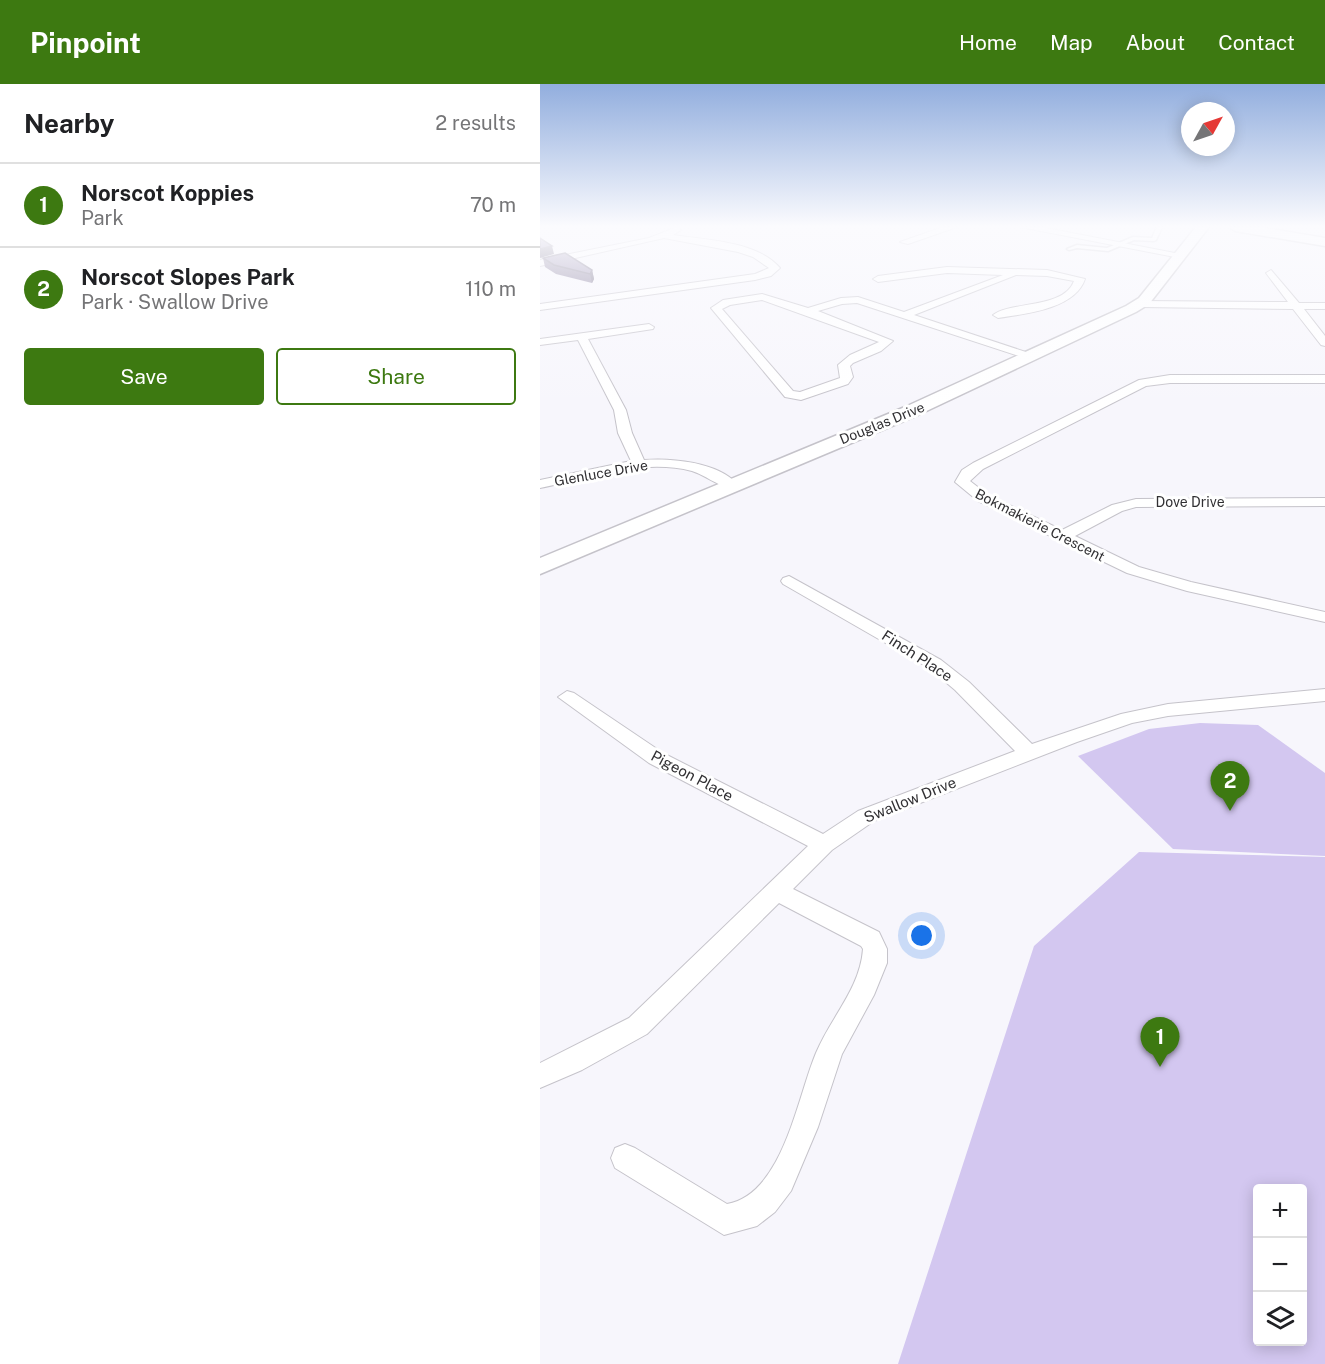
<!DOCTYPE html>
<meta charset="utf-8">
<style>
:root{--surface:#fff;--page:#f6f6f6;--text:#202124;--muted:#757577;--line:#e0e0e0;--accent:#3d7911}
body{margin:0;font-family:"Public Sans",sans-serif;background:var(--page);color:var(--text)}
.controls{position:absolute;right:18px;bottom:18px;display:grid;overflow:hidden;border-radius:6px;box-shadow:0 3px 15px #0003}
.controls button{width:54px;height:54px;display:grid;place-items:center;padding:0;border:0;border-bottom:2px solid var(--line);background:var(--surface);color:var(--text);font:30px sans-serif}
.compass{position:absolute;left:641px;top:18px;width:54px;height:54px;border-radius:50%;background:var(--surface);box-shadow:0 3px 15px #0003;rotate:50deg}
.you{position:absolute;left:382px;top:852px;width:21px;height:21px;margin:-15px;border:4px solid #fff;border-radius:50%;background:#1a73e8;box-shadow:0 0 0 9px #1a73e833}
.badge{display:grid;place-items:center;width:39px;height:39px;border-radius:50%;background:var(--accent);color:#fff;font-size:20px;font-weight:700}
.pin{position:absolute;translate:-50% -50px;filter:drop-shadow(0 2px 3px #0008)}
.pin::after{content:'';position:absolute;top:32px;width:21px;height:18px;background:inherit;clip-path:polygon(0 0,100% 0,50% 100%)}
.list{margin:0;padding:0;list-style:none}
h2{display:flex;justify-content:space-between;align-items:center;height:78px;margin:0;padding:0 24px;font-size:26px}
h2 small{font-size:20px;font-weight:400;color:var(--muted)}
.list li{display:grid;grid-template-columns:39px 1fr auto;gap:18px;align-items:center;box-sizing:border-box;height:84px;padding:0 24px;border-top:2px solid var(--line)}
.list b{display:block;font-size:22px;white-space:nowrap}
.list p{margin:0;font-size:20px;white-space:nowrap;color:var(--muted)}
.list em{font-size:20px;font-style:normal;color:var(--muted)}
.actions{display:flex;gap:12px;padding:18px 24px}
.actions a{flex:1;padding:14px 0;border:2px solid var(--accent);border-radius:6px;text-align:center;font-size:21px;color:var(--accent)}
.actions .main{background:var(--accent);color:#fff}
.icon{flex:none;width:33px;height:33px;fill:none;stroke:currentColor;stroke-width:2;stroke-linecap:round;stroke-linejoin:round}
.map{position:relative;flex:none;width:785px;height:1280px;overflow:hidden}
header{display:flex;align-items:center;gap:36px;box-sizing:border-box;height:84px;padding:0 30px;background:var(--accent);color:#fff}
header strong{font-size:28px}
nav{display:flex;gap:33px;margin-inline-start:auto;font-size:21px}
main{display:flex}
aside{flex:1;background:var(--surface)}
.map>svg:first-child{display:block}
.green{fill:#d3c7f0;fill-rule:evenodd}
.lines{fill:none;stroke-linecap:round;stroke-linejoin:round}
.lane-casing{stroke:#c5c3ca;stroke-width:3}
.street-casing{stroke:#c5c3ca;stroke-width:2}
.secondary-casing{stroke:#c5c3ca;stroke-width:3}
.lane{fill:#fff;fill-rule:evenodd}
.street{fill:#fff;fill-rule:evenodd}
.secondary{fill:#fff;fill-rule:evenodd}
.wall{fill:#786d90}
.shaded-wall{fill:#615975}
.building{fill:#8b7fa7;stroke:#615975;stroke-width:1.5}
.labels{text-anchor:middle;stroke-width:6;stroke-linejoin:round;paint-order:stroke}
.far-street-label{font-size:14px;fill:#313033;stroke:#fff}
.street-label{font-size:15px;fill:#313033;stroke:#fff}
</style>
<header>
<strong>Pinpoint</strong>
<nav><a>Home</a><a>Map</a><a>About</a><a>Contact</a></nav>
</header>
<main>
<aside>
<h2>Nearby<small>2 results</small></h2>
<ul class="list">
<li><span class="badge">1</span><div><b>Norscot Koppies</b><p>Park</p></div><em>70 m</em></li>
<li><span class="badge">2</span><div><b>Norscot Slopes Park</b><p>Park · Swallow Drive</p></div><em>110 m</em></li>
</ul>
<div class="actions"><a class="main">Save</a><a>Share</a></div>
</aside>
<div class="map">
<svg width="785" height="1280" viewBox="0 0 785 1280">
<rect width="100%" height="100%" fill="#f7f6fc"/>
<!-- green -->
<g class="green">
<path d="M660,639L718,641L785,689V772L633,765L538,672L609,645Z"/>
<path d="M599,768L785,773V1280H358L494,862ZM762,1104V1258H718V1104Z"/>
</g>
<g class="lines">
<!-- lane casing -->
<g class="lane-casing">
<path id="lane" d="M617,143H622L616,156L614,157L594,156L568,167L537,164L529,166L527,165L537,161L567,164L593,153L612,154Z"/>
</g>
<!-- street casing -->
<g class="street-casing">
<g id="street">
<path d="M137,143L141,146L133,151C166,156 217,157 240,184L231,192L215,196L0,226V220L215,190L229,184L213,173L198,168L124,154L0,182V176L109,154Z"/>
<path d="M403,143H417L368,160L360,158Z"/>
<path d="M480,143H501L645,171L640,174Z"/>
<path d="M407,183L507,186L545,195C535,225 485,230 458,234L453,231C471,217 524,225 534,197L507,192L476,191L374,231L495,271V275L491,276L317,219L302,220L278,227L353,257L341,267L313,279L310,282L313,293L308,300L261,316L245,313L171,224L183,216L222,210L268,224L301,214L318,213L364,228L463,191L407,189L338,198L333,195L338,192ZM222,216L339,258L310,271L298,281L300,294L260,308L253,307L182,225L190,221Z"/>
<path d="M731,186L759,219H785V225H764L785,252V262L781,261L753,225L600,223L595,220L600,217L748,218L726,189Z"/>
<path d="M109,240L114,243L113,245L48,255L86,326L92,349L104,376C131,374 178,378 197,400L190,404C176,401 165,391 152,387C103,374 47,394 0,404V396L91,377L78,349L74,326L38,256L0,261V255Z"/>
<path d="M630,291H785V299H630L606,302L443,385L430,397L448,411L522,446L572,421L596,415L785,414V422L596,423L582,427L535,452L599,483L651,498L785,528V538L647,507L587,489L438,417L415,398L422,386L433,379L599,296Z"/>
<path d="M249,492L401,576L429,598L492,660L581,630L628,620L785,605V617L628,632L592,639L537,658L334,737L292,766L253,805L339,848L347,865V879L334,911L302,970L278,1043L251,1107L235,1128L217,1142L184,1151L75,1084L71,1074L75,1064L85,1060L95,1064L187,1120C243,1110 257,1014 276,969C291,933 320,905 323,865L321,862L239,819L107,950L42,986L0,1004V979L89,934L268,762L109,679L18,613L27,607L34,609L123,669L283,750L318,727L475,667L415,606L389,584L243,500L241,497L243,494Z"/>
</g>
</g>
<!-- secondary casing -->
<g class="secondary-casing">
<g id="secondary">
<path d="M656,143H669L609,220L596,228L378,331L0,490V474L365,323L586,222L599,214Z"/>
<path d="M689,143H720L785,154V162L695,147Z"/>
</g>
</g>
<!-- lane -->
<use href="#lane" class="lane"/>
<!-- street -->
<use href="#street" class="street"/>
<!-- secondary -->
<use href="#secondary" class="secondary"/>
</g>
<!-- wall -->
<path class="wall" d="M3,174L52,186L54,195L52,199L16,190L5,183Z"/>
<!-- shaded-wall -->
<g class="shaded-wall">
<path d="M12,162L14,170L0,174V165Z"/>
<path d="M52,186L54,195L52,199L50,190Z"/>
</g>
<!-- building -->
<g class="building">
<path d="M0,154L12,162L0,165Z"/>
<path d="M25,169L52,186L50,190L14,181L3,174Z"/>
</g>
<!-- sky -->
<linearGradient id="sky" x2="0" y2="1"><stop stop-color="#92aede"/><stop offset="0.44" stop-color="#fbfbfe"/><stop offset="1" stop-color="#fbfbfe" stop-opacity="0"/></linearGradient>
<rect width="785" height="323" fill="url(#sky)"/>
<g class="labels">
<!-- far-street labels -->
<g class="far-street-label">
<text transform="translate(342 339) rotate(-22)" y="5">Douglas Drive</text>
<text transform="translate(61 389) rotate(-10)" y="5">Glenluce Drive</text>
<text x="650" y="423">Dove Drive</text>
<text transform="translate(500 441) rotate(27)" y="5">Bokmakierie Crescent</text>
</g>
<!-- street labels -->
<g class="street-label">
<text transform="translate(377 572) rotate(33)" y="5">Finch Place</text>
<text transform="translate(152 692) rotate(28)" y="5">Pigeon Place</text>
<text transform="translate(370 716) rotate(-22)" y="5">Swallow Drive</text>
</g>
</g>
</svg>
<div class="controls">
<button>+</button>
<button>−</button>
<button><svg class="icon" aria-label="layers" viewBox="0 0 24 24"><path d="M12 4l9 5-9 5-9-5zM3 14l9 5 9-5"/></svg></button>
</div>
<svg class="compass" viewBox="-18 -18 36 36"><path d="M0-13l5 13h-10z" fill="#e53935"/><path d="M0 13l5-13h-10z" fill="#757577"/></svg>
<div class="you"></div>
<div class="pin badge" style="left:620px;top:983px">1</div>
<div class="pin badge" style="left:690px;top:727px">2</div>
</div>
</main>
